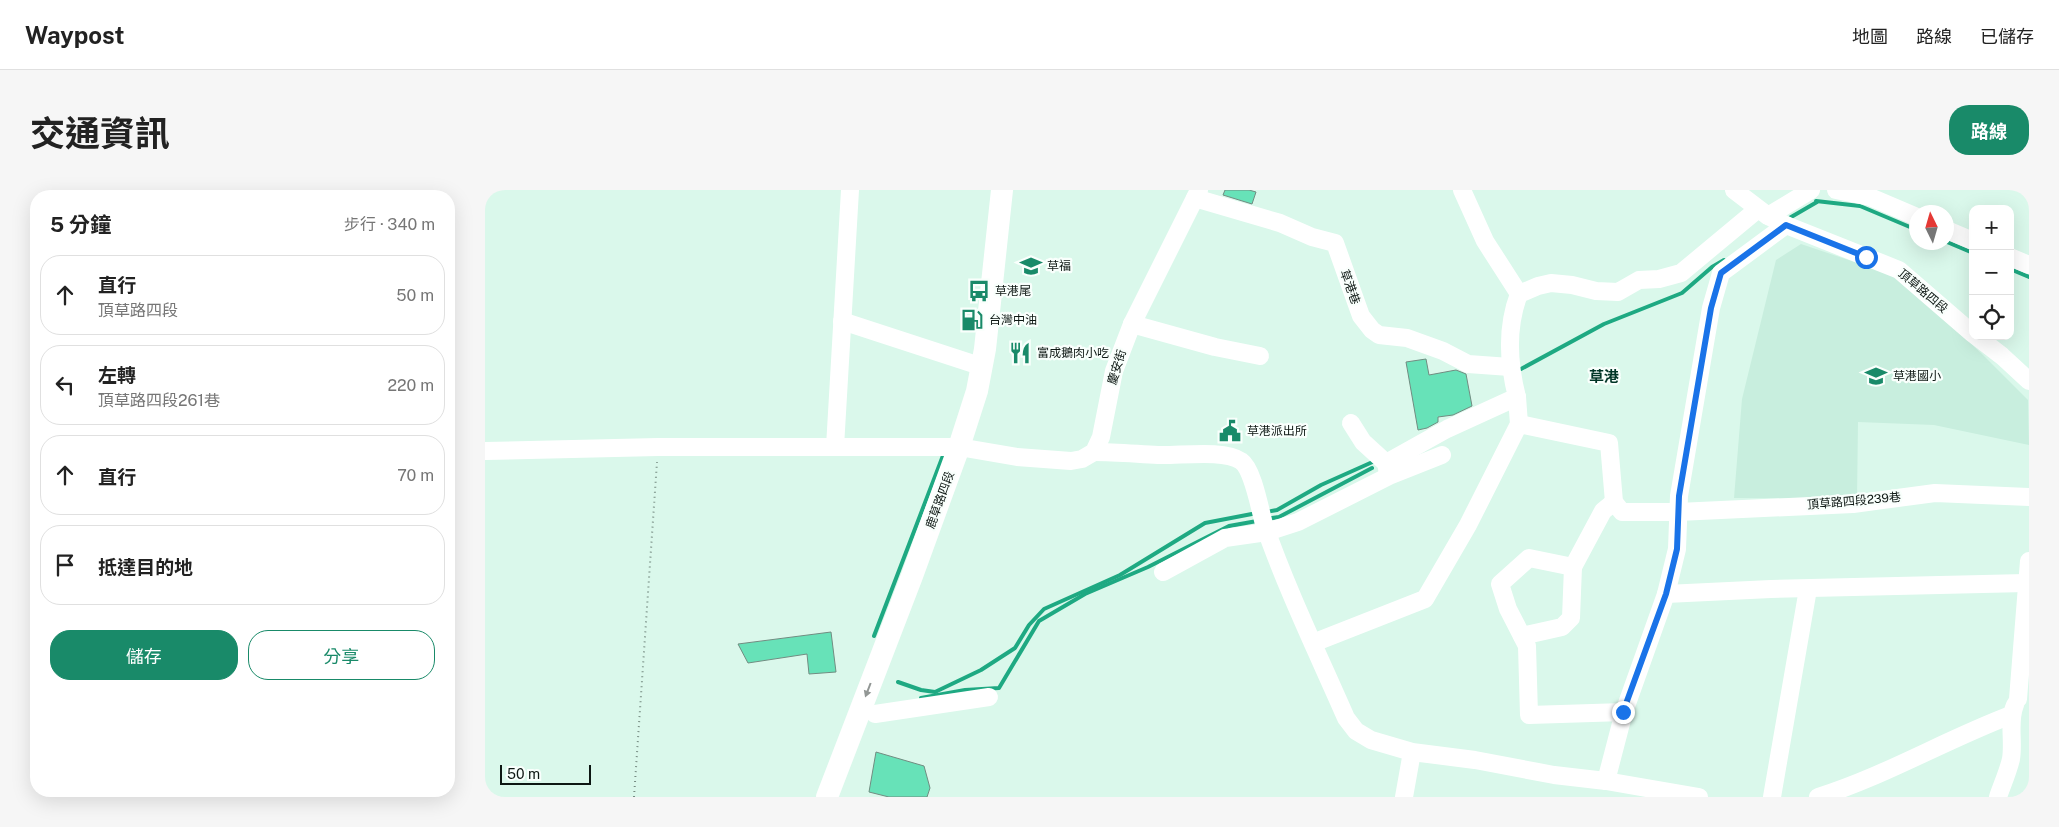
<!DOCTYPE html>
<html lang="zh-TW">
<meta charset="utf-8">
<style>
:root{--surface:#fff;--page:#f6f6f6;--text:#222;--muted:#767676;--line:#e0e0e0;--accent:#198a69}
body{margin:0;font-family:"Public Sans","Noto Sans TC",sans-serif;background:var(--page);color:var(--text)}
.controls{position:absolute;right:15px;top:15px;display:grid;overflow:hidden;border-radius:10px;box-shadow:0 5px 20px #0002}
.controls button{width:45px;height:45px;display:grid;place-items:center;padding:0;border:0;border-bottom:1px solid var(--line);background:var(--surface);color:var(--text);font:25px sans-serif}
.compass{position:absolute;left:1424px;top:15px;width:45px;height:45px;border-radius:50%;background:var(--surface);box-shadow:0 5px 20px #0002;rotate:355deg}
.scale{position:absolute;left:15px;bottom:12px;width:91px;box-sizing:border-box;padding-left:5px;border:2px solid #0d1713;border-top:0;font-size:14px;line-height:18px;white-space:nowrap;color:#0d1713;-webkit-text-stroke:4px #f9fffc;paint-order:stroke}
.stop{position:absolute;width:15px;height:15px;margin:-11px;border:4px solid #1a73e8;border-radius:50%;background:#fff}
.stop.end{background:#1a73e8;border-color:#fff;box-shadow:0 1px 5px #0008}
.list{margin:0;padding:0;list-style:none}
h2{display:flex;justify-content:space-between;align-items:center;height:65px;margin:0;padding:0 20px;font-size:21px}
h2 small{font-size:16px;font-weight:400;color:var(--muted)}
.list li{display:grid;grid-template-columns:32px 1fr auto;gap:15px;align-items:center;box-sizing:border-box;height:80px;margin:0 10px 10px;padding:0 10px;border:1px solid var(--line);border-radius:20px}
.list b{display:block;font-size:19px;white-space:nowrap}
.list p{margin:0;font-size:16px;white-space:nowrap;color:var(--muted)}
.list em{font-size:16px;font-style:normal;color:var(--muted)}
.actions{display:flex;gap:10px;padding:15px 20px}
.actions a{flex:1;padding:11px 0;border:1px solid var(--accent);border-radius:20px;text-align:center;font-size:18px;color:var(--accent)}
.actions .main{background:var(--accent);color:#fff}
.icon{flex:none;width:28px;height:28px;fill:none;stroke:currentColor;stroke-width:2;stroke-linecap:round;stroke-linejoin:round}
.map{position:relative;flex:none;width:1544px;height:607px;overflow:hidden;border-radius:20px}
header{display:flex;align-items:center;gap:30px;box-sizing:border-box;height:70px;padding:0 25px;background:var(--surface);border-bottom:1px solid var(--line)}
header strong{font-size:24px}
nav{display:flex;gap:28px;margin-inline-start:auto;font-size:18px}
.intro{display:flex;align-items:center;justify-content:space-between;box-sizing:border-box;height:120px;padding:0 30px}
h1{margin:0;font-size:35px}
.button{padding:12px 22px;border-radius:20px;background:var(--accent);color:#fff;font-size:18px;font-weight:700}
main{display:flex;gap:30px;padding:0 30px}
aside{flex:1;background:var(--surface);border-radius:20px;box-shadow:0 5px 20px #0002}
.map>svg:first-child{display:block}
.built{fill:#c8eede}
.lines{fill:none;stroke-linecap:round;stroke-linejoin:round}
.stream{stroke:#1ea982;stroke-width:4}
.building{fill:#67e2b8;stroke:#718c81}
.path{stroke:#758a81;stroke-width:2;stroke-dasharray:1 4;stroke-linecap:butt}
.minor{stroke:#fff;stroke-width:18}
.major{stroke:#fff;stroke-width:22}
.oneway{fill:#929795}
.route{stroke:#1a73e8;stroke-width:6}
.labels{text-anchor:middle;stroke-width:4.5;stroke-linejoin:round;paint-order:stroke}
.poi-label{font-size:12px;fill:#0d1713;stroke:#f9fffc;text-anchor:start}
.street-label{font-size:12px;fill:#0d1713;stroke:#f9fffc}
.quarter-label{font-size:15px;font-weight:bold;fill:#003526;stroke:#f9fffc}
</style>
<header>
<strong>Waypost</strong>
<nav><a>地圖</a><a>路線</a><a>已儲存</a></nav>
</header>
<div class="intro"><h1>交通資訊</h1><a class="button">路線</a></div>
<main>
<aside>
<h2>5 分鐘<small>步行 · 340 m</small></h2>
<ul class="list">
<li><svg class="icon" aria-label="ahead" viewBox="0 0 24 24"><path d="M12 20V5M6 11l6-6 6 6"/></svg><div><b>直行</b><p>頂草路四段</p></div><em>50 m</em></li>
<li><svg class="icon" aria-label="left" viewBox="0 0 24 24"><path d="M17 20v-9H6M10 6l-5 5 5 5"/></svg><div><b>左轉</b><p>頂草路四段261巷</p></div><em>220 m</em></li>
<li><svg class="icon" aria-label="ahead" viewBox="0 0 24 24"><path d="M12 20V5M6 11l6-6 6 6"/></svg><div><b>直行</b></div><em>70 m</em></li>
<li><svg class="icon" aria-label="arrive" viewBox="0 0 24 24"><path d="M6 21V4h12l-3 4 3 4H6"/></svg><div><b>抵達目的地</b></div></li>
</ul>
<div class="actions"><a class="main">儲存</a><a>分享</a></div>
</aside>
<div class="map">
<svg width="1544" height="607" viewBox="0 0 1544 607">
<rect width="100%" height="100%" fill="#daf8eb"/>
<!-- built -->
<path class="built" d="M1316,54L1414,87L1496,163L1543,210L1544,255L1449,235L1373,232L1372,309L1249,308L1257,209L1291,70Z"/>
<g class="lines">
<!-- stream -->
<g class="stream">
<path d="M1331,11L1375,16L1432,40"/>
<path d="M1301,30L1332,12"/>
<path d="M1462,52L1488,63"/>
<path d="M1525,79L1544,87"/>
<path d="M1036,179L1119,134L1197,103L1227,77L1239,70"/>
<path d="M781,322L792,320L836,295L892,270"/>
<path d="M781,329L794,327L887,278"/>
<path d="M389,446L459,263H457"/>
<path d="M413,492L436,500L450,502L496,480L530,458L544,435L559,419L635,385L720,333L772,323"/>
<path d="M436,508L480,500L514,498L554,431L600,404L663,377L744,336L772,331"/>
</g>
</g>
<!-- building -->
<g class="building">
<path d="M740,0H764L771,2L767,14L738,5Z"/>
<path d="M941,169L944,185L971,180L981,184L987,216L968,225L953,227V232L942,238L933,240L921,172Z"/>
<path d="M346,442L351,482L324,484L322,464L263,473L253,454Z"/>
<path d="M391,562L439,576L445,598L442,607H404L384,602Z"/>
</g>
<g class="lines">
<!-- path -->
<path class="path" d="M149,607L172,272"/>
<!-- minor -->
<g class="minor">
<path d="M977,0L1000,51L1034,104"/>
<path d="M1249,0L1283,26L1301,35L1414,80L1488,144"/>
<path d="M1351,0L1385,7L1432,27"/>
<path d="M710,8L795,33L827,47L850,53L876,126L887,140L894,145L922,148L958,161L983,174L1025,177"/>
<path d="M1283,26L1326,0"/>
<path d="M1462,40L1488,51"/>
<path d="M1525,67L1544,75"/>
<path d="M357,131L498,177"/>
<path d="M647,134L730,157L775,166"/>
<path d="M1491,146L1517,166L1544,191"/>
<path d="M866,233L878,252L901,273L903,284"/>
<path d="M1034,234L1124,253L1129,312L1137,322H1193L1368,314L1450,303L1544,307"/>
<path d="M350,257L365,0"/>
<path d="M0,261L173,257H474L532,267L586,271L597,269L609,262L616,247L629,181L647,134L714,0"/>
<path d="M609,262C630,262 652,264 673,265C694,266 739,259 756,271C768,279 775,320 779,334C802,400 833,464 861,528L871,541L886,550L927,562L990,570L1069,585L1121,591L1214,607"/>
<path d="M901,273L962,239L1032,207C1023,172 1021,138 1034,104L1053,96L1066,93L1087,95L1111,101L1133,102L1154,90L1174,89L1196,83L1273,19"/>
<path d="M1129,312L1118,321L1088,377L1044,368L1015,394L1023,419L1042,456L1044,525L1139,522"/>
<path d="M678,382L740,348L782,342L813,332L904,286L957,265"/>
<path d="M1181,404L1192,359L1194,306L1226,118L1236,83L1301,35"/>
<path d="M1037,446L1077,437L1086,428L1088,377"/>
<path d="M828,453L940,409L983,335L1034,234L1032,207"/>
<path d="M1533,509L1544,371"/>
<path d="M390,524L504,507"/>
<path d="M1121,591L1139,522L1181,404L1286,399L1541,393"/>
<path d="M919,607L927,562"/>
<path d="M1287,607L1323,399"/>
<path d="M1333,607C1400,586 1460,550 1526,525"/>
<path d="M1513,607C1517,595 1523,582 1526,569C1529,551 1523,531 1530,515"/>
</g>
<!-- major -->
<path class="major" d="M342,607L427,386L474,257L492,201L500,159L517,0"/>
</g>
<!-- one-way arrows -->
<defs><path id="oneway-solid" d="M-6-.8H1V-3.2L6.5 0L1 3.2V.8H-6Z" transform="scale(1.25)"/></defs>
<use class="oneway" href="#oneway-solid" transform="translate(383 500) rotate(111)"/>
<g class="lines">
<!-- route -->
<path class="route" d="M1138,522L1181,404L1192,359L1194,306L1226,118L1236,83L1301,35L1381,67"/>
</g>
<!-- icons -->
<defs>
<g id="school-bare" transform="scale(1.725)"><path d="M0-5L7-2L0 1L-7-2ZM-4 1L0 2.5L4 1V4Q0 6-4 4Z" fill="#198a69" stroke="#f9fffc" stroke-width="2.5" paint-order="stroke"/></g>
<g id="bus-bare" transform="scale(1.725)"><path d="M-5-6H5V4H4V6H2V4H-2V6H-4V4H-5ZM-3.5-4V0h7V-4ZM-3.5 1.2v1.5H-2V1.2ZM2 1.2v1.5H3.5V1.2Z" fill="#198a69" stroke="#f9fffc" stroke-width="2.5" paint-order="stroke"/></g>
<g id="fuel-bare" transform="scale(1.725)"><path d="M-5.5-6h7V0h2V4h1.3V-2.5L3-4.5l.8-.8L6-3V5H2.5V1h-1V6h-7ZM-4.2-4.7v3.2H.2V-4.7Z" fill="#198a69" stroke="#f9fffc" stroke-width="2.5" paint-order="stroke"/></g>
<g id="restaurant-bare" transform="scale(1.725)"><path d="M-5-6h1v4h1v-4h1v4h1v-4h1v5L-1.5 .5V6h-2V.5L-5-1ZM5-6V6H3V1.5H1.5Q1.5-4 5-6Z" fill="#198a69" stroke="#f9fffc" stroke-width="2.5" paint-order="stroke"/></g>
<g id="civic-bare" transform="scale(1.725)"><path d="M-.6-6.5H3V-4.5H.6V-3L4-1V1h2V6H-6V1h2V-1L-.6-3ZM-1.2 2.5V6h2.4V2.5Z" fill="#198a69" stroke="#f9fffc" stroke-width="2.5" paint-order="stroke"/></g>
</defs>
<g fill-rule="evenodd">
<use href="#school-bare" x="546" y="76"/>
<use href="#bus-bare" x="494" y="101"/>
<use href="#fuel-bare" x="487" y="130"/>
<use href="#restaurant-bare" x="535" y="163"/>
<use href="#school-bare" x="1391" y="186"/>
<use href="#civic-bare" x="745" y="241"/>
</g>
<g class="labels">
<!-- poi labels -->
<g class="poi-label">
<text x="562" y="80">草福</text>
<text x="510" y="105">草港尾</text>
<text x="504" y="134">台灣中油</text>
<text x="552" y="167">富成鵝肉小吃</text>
<text x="1408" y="190">草港國小</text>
<text x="762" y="245">草港派出所</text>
</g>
<!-- street labels -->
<g class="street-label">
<text transform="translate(865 97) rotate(70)" y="4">草港巷</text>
<text transform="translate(1438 101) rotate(40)" y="4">頂草路四段</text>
<text transform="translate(632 177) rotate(-73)" y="4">慶安街</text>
<text transform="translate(455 310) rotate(-70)" y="4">鹿草路四段</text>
<text transform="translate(1369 311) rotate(-5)" y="4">頂草路四段239巷</text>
</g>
<!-- quarter labels -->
<g class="quarter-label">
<text x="1119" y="192">草港</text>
</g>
</g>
</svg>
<div class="controls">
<button>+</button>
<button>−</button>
<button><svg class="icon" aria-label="locate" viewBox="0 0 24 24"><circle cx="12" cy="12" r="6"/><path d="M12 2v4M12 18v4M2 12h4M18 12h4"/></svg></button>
</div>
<svg class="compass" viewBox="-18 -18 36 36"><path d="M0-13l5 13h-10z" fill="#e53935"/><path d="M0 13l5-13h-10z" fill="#767676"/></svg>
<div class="scale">50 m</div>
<div class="stop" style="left:1381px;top:67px"></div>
<div class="stop end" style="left:1138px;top:522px"></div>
</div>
</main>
